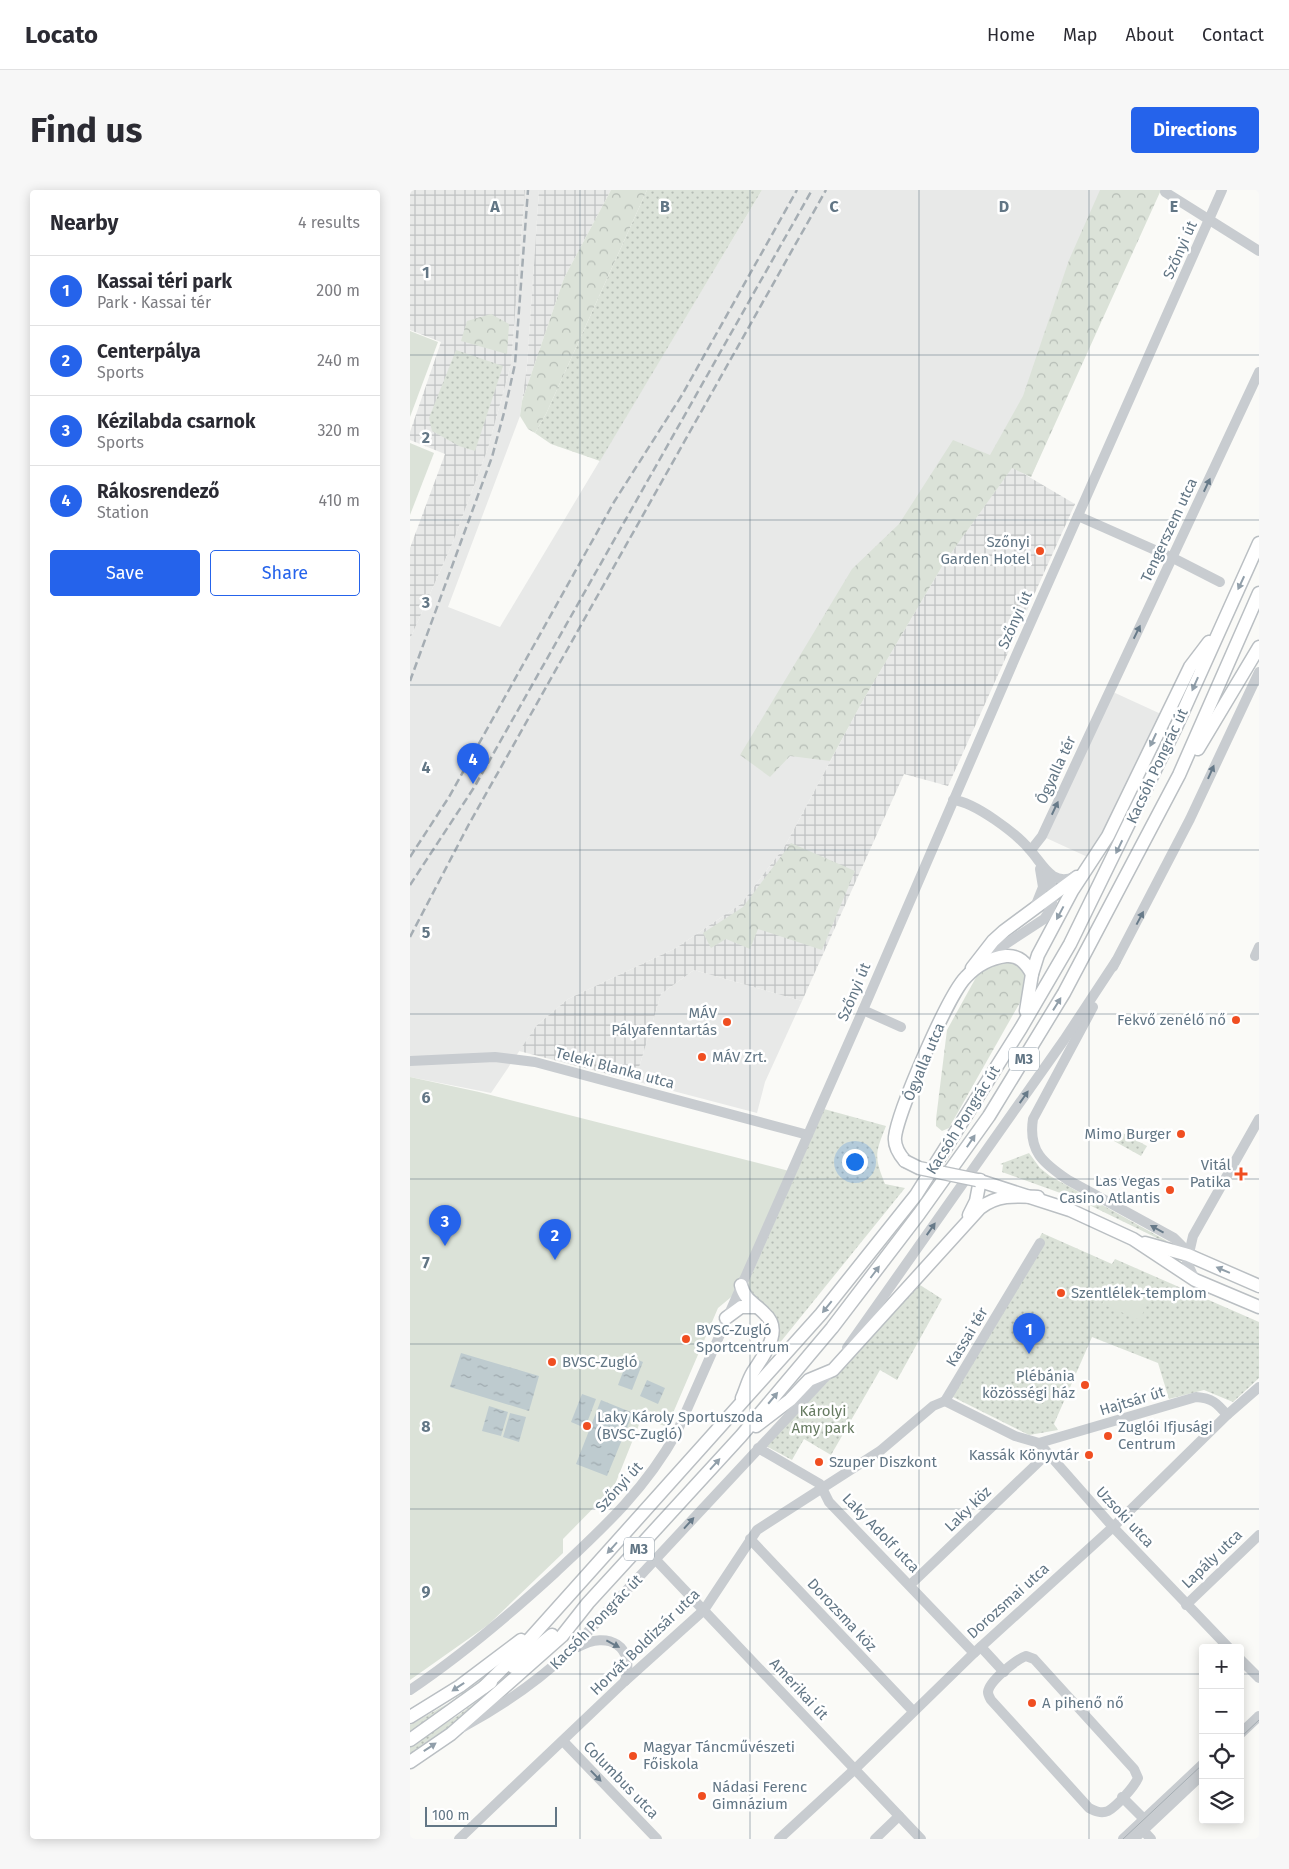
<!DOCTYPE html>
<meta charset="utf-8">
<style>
:root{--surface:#fff;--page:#f7f7f7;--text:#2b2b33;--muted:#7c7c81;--line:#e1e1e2;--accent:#2563eb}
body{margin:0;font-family:"Fira Sans",sans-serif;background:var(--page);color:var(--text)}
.controls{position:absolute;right:15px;bottom:15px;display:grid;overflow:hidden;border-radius:5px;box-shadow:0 2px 12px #0003}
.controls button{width:45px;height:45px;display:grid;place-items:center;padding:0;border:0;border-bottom:1px solid var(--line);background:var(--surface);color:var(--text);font:25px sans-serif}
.scale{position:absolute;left:15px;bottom:12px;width:132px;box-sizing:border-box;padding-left:5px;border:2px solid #627685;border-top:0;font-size:14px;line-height:18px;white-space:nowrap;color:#627685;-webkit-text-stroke:4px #fff;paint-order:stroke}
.you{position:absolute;left:444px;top:971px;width:18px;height:18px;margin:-12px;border:4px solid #fff;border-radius:50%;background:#1a73e8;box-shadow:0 0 0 8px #1a73e833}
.badge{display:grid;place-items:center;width:32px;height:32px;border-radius:50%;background:var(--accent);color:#fff;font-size:16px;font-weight:700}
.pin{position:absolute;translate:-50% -41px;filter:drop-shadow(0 1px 2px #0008)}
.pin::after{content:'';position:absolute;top:26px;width:18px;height:15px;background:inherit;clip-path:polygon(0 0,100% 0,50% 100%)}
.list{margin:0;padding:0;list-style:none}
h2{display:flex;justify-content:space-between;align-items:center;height:65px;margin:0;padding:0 20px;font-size:21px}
h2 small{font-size:16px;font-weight:400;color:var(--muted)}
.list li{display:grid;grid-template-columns:32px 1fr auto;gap:15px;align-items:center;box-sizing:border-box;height:70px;padding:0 20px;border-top:1px solid var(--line)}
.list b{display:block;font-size:19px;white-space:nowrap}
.list p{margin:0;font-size:16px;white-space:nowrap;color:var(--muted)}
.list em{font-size:16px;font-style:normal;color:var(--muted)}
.actions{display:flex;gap:10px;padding:15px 20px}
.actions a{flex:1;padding:11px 0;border:1px solid var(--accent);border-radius:5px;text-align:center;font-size:18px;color:var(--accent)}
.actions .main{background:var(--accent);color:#fff}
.icon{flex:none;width:28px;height:28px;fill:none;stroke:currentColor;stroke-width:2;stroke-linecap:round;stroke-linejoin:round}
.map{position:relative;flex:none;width:849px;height:1649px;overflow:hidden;border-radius:5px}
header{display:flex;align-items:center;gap:30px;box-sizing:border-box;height:70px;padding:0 25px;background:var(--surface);border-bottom:1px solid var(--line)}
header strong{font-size:24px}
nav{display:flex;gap:28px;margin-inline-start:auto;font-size:18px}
.intro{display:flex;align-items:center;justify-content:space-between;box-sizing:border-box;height:120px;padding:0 30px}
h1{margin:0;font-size:35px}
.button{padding:12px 22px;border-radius:5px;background:var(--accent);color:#fff;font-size:18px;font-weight:700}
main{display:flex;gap:30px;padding:0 30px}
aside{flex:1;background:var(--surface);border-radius:5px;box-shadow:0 2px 12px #0003}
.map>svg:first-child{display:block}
.built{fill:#e8e9e8}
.industrial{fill:url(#industrial-grid)}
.grass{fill:url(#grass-dots)}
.forest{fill:url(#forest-crowns)}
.pitch{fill:#dbe2d8}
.water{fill:url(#water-ripples)}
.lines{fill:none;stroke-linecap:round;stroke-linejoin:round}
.major-casing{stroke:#babfc3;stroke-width:15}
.minor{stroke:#c8ccd0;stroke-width:10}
.major{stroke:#fff;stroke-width:12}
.tram{stroke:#a5adb3;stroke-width:1}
.rail{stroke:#a5adb3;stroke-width:2.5;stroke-dasharray:8 4;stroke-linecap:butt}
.major-bridge-casing{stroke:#babfc3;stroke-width:15;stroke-linecap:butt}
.major-bridge{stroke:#fff;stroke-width:12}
.oneway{fill:#677a89}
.oneway2{fill:#919faa}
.grid{fill:none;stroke:#627685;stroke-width:1;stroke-opacity:0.55}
.poi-dot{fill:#f04e21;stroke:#fff;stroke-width:2}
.labels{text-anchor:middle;stroke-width:5;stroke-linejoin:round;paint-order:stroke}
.shield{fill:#fff;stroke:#919faa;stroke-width:1}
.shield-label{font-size:14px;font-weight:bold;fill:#627685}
.street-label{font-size:15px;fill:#627685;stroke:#fff}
.poi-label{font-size:15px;fill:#627685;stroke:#fff;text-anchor:start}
.park-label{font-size:15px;fill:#677b62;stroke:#fff}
.grid-label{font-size:16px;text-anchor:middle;font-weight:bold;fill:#627685;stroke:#fff;stroke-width:5;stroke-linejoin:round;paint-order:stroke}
</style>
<header>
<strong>Locato</strong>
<nav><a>Home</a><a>Map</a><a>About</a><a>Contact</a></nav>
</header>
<div class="intro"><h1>Find us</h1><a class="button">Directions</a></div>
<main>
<aside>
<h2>Nearby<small>4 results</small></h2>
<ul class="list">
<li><span class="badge">1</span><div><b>Kassai téri park</b><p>Park · Kassai tér</p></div><em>200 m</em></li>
<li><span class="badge">2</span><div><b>Centerpálya</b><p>Sports</p></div><em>240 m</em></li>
<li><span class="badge">3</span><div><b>Kézilabda csarnok</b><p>Sports</p></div><em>320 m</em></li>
<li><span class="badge">4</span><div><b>Rákosrendező</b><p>Station</p></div><em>410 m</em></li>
</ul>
<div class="actions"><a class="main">Save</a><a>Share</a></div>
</aside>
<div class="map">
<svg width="849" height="1649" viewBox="0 0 849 1649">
<defs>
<pattern id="industrial-grid" width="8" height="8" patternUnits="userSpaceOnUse" patternTransform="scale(1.25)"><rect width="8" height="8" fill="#e8e9e8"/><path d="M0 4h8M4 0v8" fill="none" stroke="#bfc1c2"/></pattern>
<pattern id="grass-dots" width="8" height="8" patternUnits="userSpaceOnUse" patternTransform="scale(1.25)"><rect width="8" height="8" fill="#dbe2d8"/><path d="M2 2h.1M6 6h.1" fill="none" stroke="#b5bcb5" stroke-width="1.8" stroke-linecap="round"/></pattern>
<pattern id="forest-crowns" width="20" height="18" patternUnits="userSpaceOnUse" patternTransform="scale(1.25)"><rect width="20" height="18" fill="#dbe2d8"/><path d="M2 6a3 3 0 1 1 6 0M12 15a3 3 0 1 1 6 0" fill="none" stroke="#b5bcb5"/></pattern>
<pattern id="water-ripples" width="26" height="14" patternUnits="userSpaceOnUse" patternTransform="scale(1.25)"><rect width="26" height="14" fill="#becbcf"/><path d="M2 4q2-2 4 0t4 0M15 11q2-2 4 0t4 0" fill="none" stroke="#9ea9ae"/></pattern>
</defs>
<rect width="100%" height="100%" fill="#fafaf7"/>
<!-- built -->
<g class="built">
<path d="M115,0H129L117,176L112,211L110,226L38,417L90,437L352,0H743L621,287L602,278L534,373L452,512L375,656L331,714L266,758L158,809L127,835L81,903L0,887V449L43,352L78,258L101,174Z"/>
<path d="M703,502L751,524L682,669L634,647Z"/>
<path d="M284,780L392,811L355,892L347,923L225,891L251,804Z"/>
</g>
<!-- industrial -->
<g class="industrial">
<path d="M0,0H115L101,174L78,258L43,352L0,449V358L35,264L0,250V242L31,152L0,140Z"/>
<path d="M129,0H201L154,88L112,211L117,176Z"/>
<path d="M602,277L665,314L538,596L494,584L392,811L284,780L251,804L225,891L109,861L127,835L158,809L266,758L331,714L375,656L452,512L534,373Z"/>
</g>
<!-- grass -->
<g class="grass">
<path d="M237,0H352L190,271L141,254L125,243L136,224Z"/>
<path d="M46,160L93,176L65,261L49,256L22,241L19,228Z"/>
<path d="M414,919L476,936C465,964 464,966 475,994L495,998L356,1170L366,1150L339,1101L338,1093Z"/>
<path d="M709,941L737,956L731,966L704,951Z"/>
<path d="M619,963L630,978L640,986L757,1051H753L667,1009L592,982L593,975L590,974Z"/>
<path d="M632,1043L702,1074L705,1069L849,1132V1188L823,1212L794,1200L759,1209L748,1173L682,1147L644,1234L648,1240L619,1245L539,1205L584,1132Z"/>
<path d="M510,1095L532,1109L487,1190L470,1180L421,1265L394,1249L382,1270L356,1256Z"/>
<path d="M75,1487L77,1489L0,1544V1535L37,1514Z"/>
<path d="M84,1498L47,1531L0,1565V1556L50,1524Z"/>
</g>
<!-- forest -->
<g class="forest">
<path d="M201,0H237L136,224L125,243L118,239L110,226L112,211L154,88Z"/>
<path d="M690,0H751L621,287L602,278L534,373L452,512L420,571L380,566L360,587L330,565L442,379L489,334L543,250L580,265L613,206L659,70Z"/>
<path d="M81,124L99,134L97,164L51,151L57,131Z"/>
<path d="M381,653L445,681L412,760L348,739L340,759L316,749L301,758L293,743L333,717Z"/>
<path d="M598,769L616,779L617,800L539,938L532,941L526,936V929L537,840L569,782L577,776Z"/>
</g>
<!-- pitch -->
<g class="pitch">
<path d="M0,141L28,152L0,227Z"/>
<path d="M0,253L24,263L0,325Z"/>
<path d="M0,887L69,902L387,983L338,1093L308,1118L257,1237L232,1227L204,1297L153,1349V1363L78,1435L0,1490Z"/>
<path d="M701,1093L739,1109L730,1130L692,1114Z"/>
</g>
<!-- water -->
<g class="water">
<path d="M51,1163L129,1186L119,1221L40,1197Z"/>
<path d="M219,1166L233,1172L222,1200L208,1195Z"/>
<path d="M237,1190L255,1198L248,1214L230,1206Z"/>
<path d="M172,1204L186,1209L175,1238L161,1232Z"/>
<path d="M191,1210L223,1223L197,1286L166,1274Z"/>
<path d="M79,1216L98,1222L91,1246L72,1241Z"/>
<path d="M100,1223L116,1227L109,1252L93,1247Z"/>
</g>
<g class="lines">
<!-- major casing -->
<g class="major-casing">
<g id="major">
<path d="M788,559L849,457"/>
<path d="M562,778L583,751L594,741L667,687"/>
<path d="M616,821L622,784L628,765L662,701L698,646L780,477L799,452"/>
<path d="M495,971C489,964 484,956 485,947C488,921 538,805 556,787C567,775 580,768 596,766C609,765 616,773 622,784"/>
<path d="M567,990L660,1020L723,1049L785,1090L849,1117"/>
<path d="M559,1025L566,1011L570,990"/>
<path d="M735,1053L778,1065L849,1096"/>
<path d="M331,1095C335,1111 345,1113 355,1124C374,1141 353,1166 343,1182C338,1190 336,1199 332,1208"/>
<path d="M316,1128L331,1117H345"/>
<path d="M346,1236L380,1210L399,1190L423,1180L570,1018C588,1004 607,1006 628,1007"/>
<path d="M103,1477L142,1445"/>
<path d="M74,1497L100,1471L411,1124L506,1005L611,838L660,754L767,535L849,353"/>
<path d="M0,1527L50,1496L111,1450"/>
<path d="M0,1550L81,1492"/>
<path d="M0,1572L41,1544L152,1446L178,1413L331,1246L422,1138L509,1024L579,926L654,803L769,585L849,403"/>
</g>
</g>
<!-- minor -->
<g class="minor">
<path d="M755,2L849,61"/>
<path d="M668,326L763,368L810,392"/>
<path d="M543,610C565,612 607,644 620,660C628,669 634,680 643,686C651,691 658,690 665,686"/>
<path d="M621,660L632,646L849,182"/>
<path d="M625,717L633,697L630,679"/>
<path d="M845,766L849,757"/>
<path d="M573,769L634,729C646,714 644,699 637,682"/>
<path d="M703,777L780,629L849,482"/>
<path d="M683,817L623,929C618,961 633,973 658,990L764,1048L773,1057L778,1065"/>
<path d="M453,820L491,837"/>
<path d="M0,871L85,867L125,872L398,945"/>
<path d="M785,1090L777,1072L783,1046L849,929"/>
<path d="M437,1158L654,850L706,771"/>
<path d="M535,1211L605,1246L629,1253L703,1337L819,1458"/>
<path d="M535,1211L630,1053"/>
<path d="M629,1253L786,1207C802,1208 807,1213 817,1225"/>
<path d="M348,1258L410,1294L419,1312L564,1463"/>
<path d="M340,1349L503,1521"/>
<path d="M246,1370L511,1649"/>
<path d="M500,1395L637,1264"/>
<path d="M776,1415L849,1345"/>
<path d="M168,1457C198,1440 226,1456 215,1491"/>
<path d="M571,1457L594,1482"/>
<path d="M616,1466L624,1469L724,1579L728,1588C724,1597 707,1616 698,1621C691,1624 685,1621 679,1618L581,1510C580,1508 578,1505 578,1502C579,1491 607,1469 616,1466Z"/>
<path d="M830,1469L849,1488"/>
<path d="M0,1500C52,1465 99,1425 145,1383C193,1338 235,1300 267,1242L453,820L605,468L812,0"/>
<path d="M53,1537C92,1516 128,1491 160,1461L420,1182"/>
<path d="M830,1544L849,1526"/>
<path d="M153,1551L247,1649"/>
<path d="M712,1607L734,1629"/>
<path d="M729,1636L741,1649"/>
<path d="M49,1649L214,1492L294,1420L347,1340L470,1261L523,1216L535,1211"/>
<path d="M369,1649L445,1579L564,1463L703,1337L817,1225L849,1197"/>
<path d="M465,1649L489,1626"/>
<path d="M713,1649L793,1574"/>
<path d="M724,1649L793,1584"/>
</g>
<!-- major -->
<use href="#major" class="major"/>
<!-- tram -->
<g class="tram">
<path d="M830,1548L849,1530"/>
<path d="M713,1649L793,1574"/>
</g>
<!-- rail -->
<g class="rail">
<path d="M0,491L82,267L95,219L105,174L118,0"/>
<path d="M0,667L39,607L204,312L272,205L387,0"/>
<path d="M0,695L65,596L402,0"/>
<path d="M0,747L59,634L416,0"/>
</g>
<!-- major-bridge casing -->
<g class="major-bridge-casing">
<path id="major-bridge" d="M495,971L509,978L567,990"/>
</g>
<!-- major-bridge -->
<use href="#major-bridge" class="major-bridge"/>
</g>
<!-- one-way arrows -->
<defs><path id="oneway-solid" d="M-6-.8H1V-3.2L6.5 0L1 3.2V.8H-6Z" transform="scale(1.25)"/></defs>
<g class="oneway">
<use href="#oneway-solid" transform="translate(797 295) rotate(-65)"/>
<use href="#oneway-solid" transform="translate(727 442) rotate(-64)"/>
<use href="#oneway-solid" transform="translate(801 582) rotate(-66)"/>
<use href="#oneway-solid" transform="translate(645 618) rotate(-65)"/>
<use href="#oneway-solid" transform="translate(730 728) rotate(-62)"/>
<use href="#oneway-solid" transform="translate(614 907) rotate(-55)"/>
<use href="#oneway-solid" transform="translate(521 1039) rotate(-55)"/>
<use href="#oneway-solid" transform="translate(747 1039) rotate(-151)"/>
<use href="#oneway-solid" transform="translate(279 1333) rotate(-48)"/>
<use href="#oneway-solid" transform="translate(203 1454) rotate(28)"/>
<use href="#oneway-solid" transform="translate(186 1586) rotate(46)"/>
</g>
<g class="oneway2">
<use href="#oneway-solid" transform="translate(831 393) rotate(115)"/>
<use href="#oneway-solid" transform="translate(785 494) rotate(114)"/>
<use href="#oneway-solid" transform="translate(743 550) rotate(115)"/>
<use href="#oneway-solid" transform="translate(709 657) rotate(116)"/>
<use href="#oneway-solid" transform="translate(650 723) rotate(118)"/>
<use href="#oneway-solid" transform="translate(647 814) rotate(-58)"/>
<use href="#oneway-solid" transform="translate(561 951) rotate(-56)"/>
<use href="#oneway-solid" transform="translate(813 1080) rotate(-157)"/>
<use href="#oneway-solid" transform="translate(465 1082) rotate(-53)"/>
<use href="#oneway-solid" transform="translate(417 1117) rotate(129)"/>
<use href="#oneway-solid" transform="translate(363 1208) rotate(-50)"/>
<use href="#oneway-solid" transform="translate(305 1274) rotate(-48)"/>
<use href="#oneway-solid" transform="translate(202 1358) rotate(132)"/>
<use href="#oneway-solid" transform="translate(48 1497) rotate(146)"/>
<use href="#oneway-solid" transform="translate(20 1557) rotate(-33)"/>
</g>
<!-- grid -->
<path class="grid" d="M170,0V1649M340,0V1649M509,0V1649M679,0V1649M0,165H849M0,330H849M0,495H849M0,660H849M0,824H849M0,989H849M0,1154H849M0,1319H849M0,1484H793M830,1484H849"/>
<!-- markers -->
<g class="poi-dot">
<circle cx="630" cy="361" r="5"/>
<circle cx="826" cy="830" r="5"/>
<circle cx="317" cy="832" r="5"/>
<circle cx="292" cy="867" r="5"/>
<circle cx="771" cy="944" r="5"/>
<path d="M828.5 976.5h5v5h5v5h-5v5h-5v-5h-5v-5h5z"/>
<circle cx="760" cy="1000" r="5"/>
<circle cx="651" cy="1103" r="5"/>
<circle cx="276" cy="1149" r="5"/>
<circle cx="142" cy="1172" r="5"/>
<circle cx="675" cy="1195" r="5"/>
<circle cx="177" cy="1236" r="5"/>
<circle cx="698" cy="1246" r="5"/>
<circle cx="679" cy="1265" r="5"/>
<circle cx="409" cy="1272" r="5"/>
<circle cx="622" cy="1513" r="5"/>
<circle cx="223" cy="1566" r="5"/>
<circle cx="292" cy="1606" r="5"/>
</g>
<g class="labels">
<!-- shield labels -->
<g class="shield">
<rect x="599" y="857.5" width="30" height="23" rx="4"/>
<rect x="214" y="1347.5" width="30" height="23" rx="4"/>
</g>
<g class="shield-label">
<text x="614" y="874">M3</text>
<text x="229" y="1364">M3</text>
</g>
<!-- street labels -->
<g class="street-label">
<text transform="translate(770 60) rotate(-66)" y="5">Szőnyi út</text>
<text transform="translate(759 340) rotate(-65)" y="5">Tengerszem utca</text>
<text transform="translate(605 430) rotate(-66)" y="5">Szőnyi út</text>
<text transform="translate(747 576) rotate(-65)" y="5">Kacsóh Pongrác út</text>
<text transform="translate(646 580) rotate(-65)" y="5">Ógyalla tér</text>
<text transform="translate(444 802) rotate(-67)" y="5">Szőnyi út</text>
<text transform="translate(514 872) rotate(-67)" y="5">Ógyalla utca</text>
<text transform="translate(205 878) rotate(15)" y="5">Teleki Blanka utca</text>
<text transform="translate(553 930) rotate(-58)" y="5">Kacsóh Pongrác út</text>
<text transform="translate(557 1147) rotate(-59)" y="5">Kassai tér</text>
<text transform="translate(722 1211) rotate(-17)" y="5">Hajtsár út</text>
<text transform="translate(209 1297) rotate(-48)" y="5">Szőnyi út</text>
<text transform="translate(558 1319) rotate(-44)" y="5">Laky köz</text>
<text transform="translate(715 1327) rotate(47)" y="5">Uzsoki utca</text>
<text transform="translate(471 1343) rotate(46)" y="5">Laky Adolf utca</text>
<text transform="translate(802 1369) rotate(-44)" y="5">Lapály utca</text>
<text transform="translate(598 1411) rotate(-42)" y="5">Dorozsmai utca</text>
<text transform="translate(432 1425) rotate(47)" y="5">Dorozsma köz</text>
<text transform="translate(186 1432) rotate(-46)" y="5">Kacsóh Pongrác út</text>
<text transform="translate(235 1452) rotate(-44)" y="5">Horvát Boldizsár utca</text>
<text transform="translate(389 1499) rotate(47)" y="5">Amerikai út</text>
<text transform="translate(211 1590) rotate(46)" y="5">Columbus utca</text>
</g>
<!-- poi labels -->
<g class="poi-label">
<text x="620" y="357" text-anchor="end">Szőnyi<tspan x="620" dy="17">Garden Hotel</tspan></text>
<text x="307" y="828" text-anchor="end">MÁV<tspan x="307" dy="17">Pályafenntartás</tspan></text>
<text x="816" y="835" text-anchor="end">Fekvő zenélő nő</text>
<text x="302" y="872">MÁV Zrt.</text>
<text x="761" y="949" text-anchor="end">Mimo Burger</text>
<text x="821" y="980" text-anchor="end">Vitál<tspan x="821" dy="17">Patika</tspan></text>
<text x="750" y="996" text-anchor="end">Las Vegas<tspan x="750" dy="17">Casino Atlantis</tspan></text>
<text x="661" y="1108">Szentlélek-templom</text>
<text x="286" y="1145">BVSC-Zugló<tspan x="286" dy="17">Sportcentrum</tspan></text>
<text x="152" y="1177">BVSC-Zugló</text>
<text x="665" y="1191" text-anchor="end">Plébánia<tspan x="665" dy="17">közösségi ház</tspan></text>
<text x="187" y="1232">Laky Károly Sportuszoda<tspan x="187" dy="17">(BVSC-Zugló)</tspan></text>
<text x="708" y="1242">Zuglói Ifjusági<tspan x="708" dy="17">Centrum</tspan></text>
<text x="669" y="1270" text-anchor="end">Kassák Könyvtár</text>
<text x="419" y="1277">Szuper Diszkont</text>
<text x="632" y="1518">A pihenő nő</text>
<text x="233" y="1562">Magyar Táncművészeti<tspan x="233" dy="17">Főiskola</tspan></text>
<text x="302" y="1602">Nádasi Ferenc<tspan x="302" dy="17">Gimnázium</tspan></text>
</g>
<!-- park labels -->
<g class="park-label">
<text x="413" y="1226">Károlyi<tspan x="413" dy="17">Amy park</tspan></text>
</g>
</g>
<g class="grid-label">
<text x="85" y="22">A</text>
<text x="255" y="22">B</text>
<text x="424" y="22">C</text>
<text x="594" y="22">D</text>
<text x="764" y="22">E</text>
<text x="16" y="88">1</text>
<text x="16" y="253">2</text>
<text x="16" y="418">3</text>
<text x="16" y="583">4</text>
<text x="16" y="748">5</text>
<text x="16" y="913">6</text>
<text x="16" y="1078">7</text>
<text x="16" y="1242">8</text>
<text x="16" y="1407">9</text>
</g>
</svg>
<div class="controls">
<button>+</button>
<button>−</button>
<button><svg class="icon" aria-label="locate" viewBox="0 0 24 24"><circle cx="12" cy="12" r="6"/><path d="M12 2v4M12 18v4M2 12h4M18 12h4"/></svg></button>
<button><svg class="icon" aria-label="layers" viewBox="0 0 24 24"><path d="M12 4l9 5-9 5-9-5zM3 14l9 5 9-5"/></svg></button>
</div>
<div class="scale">100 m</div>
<div class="you"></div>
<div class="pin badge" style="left:619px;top:1164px">1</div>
<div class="pin badge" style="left:145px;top:1070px">2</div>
<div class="pin badge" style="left:35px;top:1056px">3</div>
<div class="pin badge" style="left:63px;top:594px">4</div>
</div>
</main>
